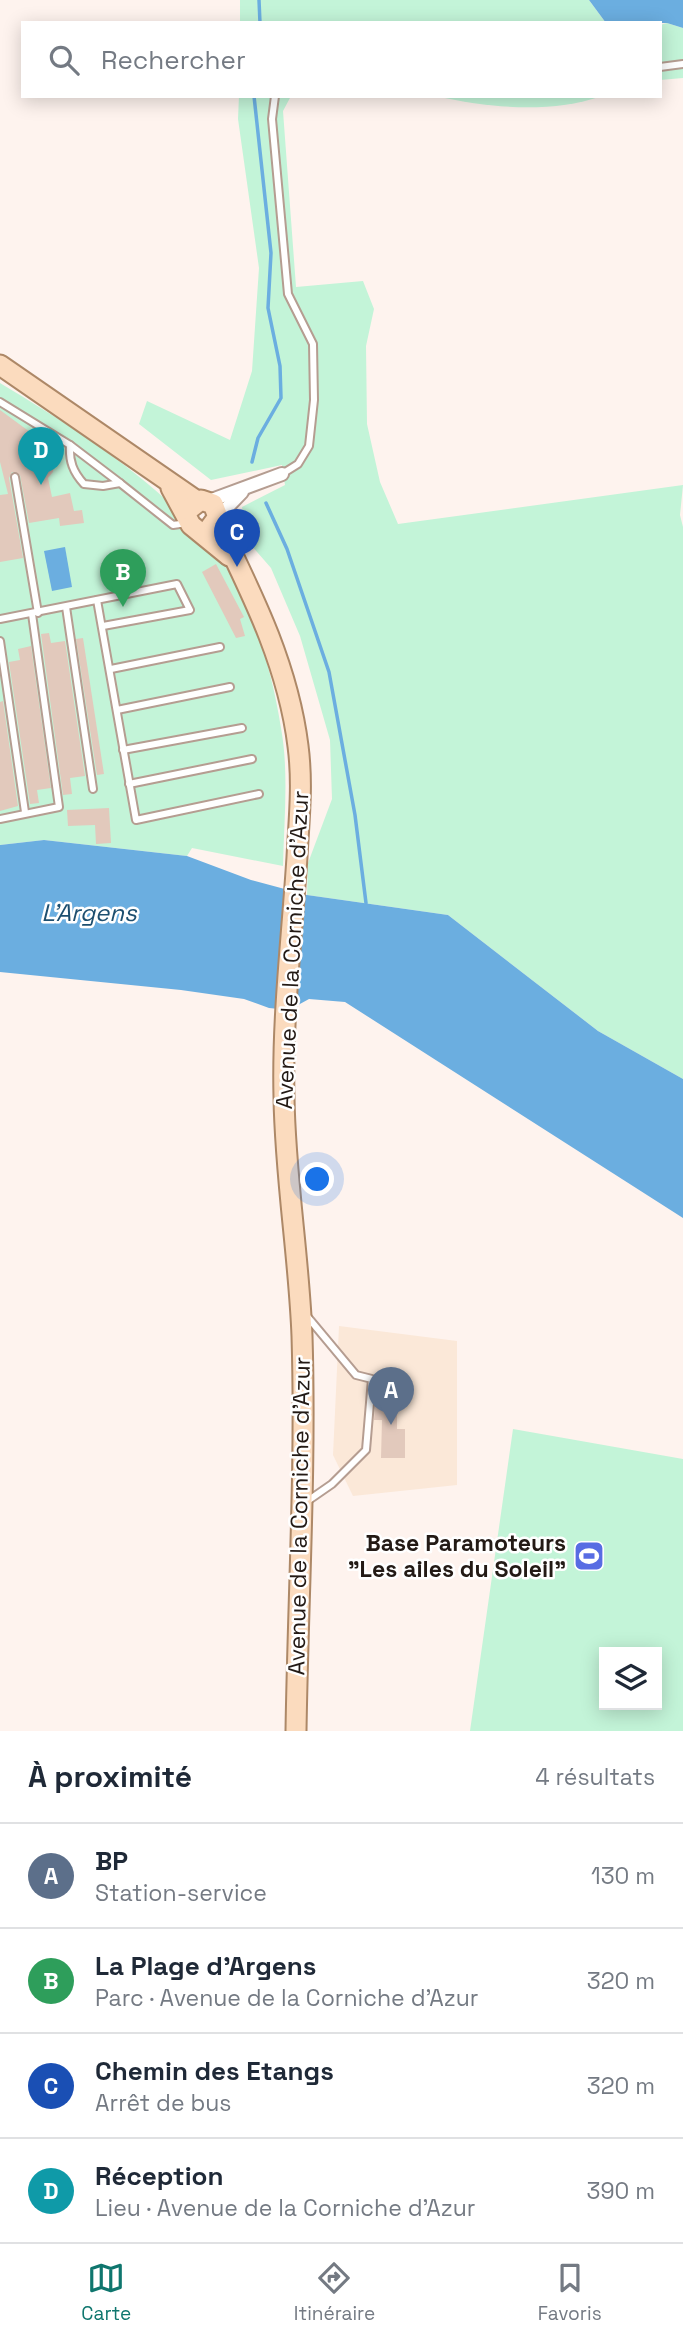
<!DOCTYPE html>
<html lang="fr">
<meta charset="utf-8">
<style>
:root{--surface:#fff;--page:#f2f2f3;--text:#1f2937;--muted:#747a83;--line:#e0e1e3;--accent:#0f766e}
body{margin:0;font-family:"Space Grotesk",sans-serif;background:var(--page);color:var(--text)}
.controls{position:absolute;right:21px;bottom:21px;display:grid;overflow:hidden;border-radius:0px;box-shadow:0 4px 18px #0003}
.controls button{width:63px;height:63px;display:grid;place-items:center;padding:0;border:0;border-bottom:2px solid var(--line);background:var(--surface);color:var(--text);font:35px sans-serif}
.you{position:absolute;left:318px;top:1180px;width:24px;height:24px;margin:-18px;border:5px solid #fff;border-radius:50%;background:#1a73e8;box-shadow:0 0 0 10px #1a73e833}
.badge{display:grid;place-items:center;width:46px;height:46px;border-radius:50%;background:var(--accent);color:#fff;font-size:23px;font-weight:700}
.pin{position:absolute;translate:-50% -58px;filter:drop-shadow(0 2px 4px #0008)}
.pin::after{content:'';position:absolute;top:37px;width:24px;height:21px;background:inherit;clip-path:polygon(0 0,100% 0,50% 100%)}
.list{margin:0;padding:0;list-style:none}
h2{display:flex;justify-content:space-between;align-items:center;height:91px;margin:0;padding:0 28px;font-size:30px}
h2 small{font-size:23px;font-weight:400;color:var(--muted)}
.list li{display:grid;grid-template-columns:46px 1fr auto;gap:21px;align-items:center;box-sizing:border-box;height:105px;padding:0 28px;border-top:2px solid var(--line)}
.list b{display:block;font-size:26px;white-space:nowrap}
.list p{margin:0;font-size:23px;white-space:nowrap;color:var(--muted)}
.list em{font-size:23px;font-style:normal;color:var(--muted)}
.icon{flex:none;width:38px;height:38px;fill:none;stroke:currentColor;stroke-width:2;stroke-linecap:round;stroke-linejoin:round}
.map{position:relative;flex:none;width:683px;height:1731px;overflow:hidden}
.search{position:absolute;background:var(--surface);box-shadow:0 4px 18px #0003;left:21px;right:21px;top:21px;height:77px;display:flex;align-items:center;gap:18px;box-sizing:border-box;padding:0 24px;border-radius:0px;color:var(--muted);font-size:26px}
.sheet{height:511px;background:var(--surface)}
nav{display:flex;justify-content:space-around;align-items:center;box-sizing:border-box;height:98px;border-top:2px solid var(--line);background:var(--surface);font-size:19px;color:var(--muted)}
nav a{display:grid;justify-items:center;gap:4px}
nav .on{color:var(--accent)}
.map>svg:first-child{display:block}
.commercial{fill:#fbe8d8}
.green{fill:#c3f4d8;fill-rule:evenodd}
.water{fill:#6baee0}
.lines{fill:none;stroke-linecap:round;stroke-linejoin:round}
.stream{stroke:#6baee0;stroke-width:3.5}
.building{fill:#e2c9bc}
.lane-casing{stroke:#b59d91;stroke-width:10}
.street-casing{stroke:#b59d91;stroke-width:16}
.primary-casing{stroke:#ad8867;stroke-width:23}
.lane{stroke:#fff;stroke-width:6}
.street{stroke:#fff;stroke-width:12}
.primary{stroke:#fbdbbe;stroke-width:19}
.labels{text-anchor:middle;stroke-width:5;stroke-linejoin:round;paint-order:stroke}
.street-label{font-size:23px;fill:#231a15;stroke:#fff}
.poi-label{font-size:23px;font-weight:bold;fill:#231a15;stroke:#fff;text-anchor:end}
.water-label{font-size:24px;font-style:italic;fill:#1d4f70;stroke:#fff}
</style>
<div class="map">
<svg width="683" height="1731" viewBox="0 0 683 1731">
<rect width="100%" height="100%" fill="#fef3ee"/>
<!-- commercial -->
<path class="commercial" d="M339,1326L457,1341V1485L353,1496L333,1455Z"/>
<!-- green -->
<g class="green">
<path d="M240,0H589L606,23H240Z"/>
<path d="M667,23L683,28V78L660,80V25Z"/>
<path d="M239,96H291L283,111L296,287L363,281L374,309L366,346L367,424L380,482L398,524L683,485L680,515L683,527V1079L598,1031L448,915L307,895L308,863L332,799L330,740L300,636L271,568L250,544L242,507L285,485L282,465L211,480L139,424L147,401L230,440L252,371L259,268L238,119Z"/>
<path d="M436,96H602C550,114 489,108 436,96Z"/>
<path d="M0,383C75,428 173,490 223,563C255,610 272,672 281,728C289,772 284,821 283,866L192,848L187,856L44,840L0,845Z"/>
<path d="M513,1429L683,1459V1731H470ZM604,1652H657V1705H604Z"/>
</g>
<!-- water -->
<g class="water">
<path d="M589,0H683V28L667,23H606Z"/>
<path d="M65,547L72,587L52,591L44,551Z"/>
<path d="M44,840L187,856L251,880L307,895L448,915L598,1031L683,1079V1218L345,1002L309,999L289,1010L269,1008L244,999L181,990L0,972V845Z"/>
</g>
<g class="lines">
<!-- stream -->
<g class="stream">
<path d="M259,0L260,23"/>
<path d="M252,462L258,438L281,398L280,366L268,308L271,253L254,96"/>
<path d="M266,503L287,549L329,672L355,815L366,903"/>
</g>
</g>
<!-- building -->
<g class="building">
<path d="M0,410L30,432L56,443L53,472L48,478L52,497L70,493L74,511L82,510L84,523L60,526L59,518L29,523L20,475L12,472L9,478L23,558L0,562V495L8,494L0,462Z"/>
<path d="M128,555L132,582L119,583L115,557Z"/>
<path d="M216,564L244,617L240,619L245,636L236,638L202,572Z"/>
<path d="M49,633L51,643L65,641L85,776L70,778L72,794L63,795L41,634Z"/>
<path d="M83,638L104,774L97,775L76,639Z"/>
<path d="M31,646L51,788L37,790L39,803L30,804L9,662L20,660L18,649Z"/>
<path d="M3,701L18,806L0,811V702Z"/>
<path d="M109,808L111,843L96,844L95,825L68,826L67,810Z"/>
<path d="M384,1389H397V1429H405V1458H381L382,1420H374L375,1406H385Z"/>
</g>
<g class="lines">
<!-- lane casing -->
<g class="lane-casing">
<g id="lane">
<path d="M660,67L683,64"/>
<path d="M275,96L272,119L288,294L313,344L314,400L309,446L298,464L282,474"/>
<path d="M0,402L70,445C69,461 73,472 84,484L103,486L120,483L173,525L187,523"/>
<path d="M70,445L120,483"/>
<path d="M15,477L38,613"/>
<path d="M97,600L136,820L259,794"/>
<path d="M66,607L93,789"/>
<path d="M0,619L177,584L190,610L103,626"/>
<path d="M0,641L25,812"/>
<path d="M111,669L220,647"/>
<path d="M117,710L230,687"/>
<path d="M123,750L242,728"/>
<path d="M129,784L252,759"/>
<path d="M0,819L59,807L32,614"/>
<path d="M306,1315L356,1375L372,1379L366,1450L332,1484L306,1502"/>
</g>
</g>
<!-- street casing -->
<g class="street-casing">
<g id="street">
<path d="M209,501L282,474"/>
<path d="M218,517L242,492"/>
</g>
</g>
<!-- primary casing -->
<g class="primary-casing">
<g id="primary">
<path d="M0,365L197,501"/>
<path d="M171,488L191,525L229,556"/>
<path d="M188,510L201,500L213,504L218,517L209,529"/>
<path d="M217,522C252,594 288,665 298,746C303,784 299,819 297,857C292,936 282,1018 284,1097C285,1177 299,1256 302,1336C306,1467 298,1600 296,1731"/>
</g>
</g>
<!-- lane -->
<use href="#lane" class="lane"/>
<!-- street -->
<use href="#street" class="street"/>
<!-- primary -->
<use href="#primary" class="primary"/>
</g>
<!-- icons -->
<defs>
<g id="stadium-square" transform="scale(1.575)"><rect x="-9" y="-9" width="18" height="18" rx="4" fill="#586ce3" stroke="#fff"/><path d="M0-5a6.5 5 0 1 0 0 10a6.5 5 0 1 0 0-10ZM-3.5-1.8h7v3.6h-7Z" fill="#fff"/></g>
</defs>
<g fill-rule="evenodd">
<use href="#stadium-square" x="589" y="1556"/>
</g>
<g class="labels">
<!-- street labels -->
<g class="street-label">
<text transform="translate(292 950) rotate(-87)" y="8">Avenue de la Corniche d'Azur</text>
<text transform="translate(299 1516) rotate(-89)" y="8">Avenue de la Corniche d'Azur</text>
</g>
<!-- poi labels -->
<g class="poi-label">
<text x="566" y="1551">Base Paramoteurs<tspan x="566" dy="26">"Les ailes du Soleil"</tspan></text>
</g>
<!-- water labels -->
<g class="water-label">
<text x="89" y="921">L'Argens</text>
</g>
</g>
</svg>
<div class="controls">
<button><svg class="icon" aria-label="layers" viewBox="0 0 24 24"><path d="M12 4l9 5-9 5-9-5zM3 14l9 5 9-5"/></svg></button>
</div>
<div class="you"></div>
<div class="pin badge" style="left:391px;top:1425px;background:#5c6f8a">A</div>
<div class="pin badge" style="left:123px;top:607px;background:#2e9e5b">B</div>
<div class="pin badge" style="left:237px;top:567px;background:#1a4fb4">C</div>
<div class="pin badge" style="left:41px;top:485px;background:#0f9aa8">D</div>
<div class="search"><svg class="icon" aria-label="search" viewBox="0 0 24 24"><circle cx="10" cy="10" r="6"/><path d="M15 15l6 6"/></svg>Rechercher</div>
</div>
<section class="sheet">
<h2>À proximité<small>4 résultats</small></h2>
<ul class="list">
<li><span class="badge" style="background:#5c6f8a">A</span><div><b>BP</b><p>Station-service</p></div><em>130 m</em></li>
<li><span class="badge" style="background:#2e9e5b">B</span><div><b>La Plage d'Argens</b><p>Parc · Avenue de la Corniche d'Azur</p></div><em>320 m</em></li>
<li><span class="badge" style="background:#1a4fb4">C</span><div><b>Chemin des Etangs</b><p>Arrêt de bus</p></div><em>320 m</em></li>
<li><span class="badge" style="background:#0f9aa8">D</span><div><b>Réception</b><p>Lieu · Avenue de la Corniche d'Azur</p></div><em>390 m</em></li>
</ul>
</section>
<nav>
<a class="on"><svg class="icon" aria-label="map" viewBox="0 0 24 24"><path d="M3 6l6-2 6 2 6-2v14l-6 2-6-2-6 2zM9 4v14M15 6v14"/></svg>Carte</a>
<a><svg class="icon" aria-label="directions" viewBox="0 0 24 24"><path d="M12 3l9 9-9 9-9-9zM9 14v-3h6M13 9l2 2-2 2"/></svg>Itinéraire</a>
<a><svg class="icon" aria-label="saved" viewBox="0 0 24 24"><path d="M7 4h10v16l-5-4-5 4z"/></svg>Favoris</a>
</nav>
